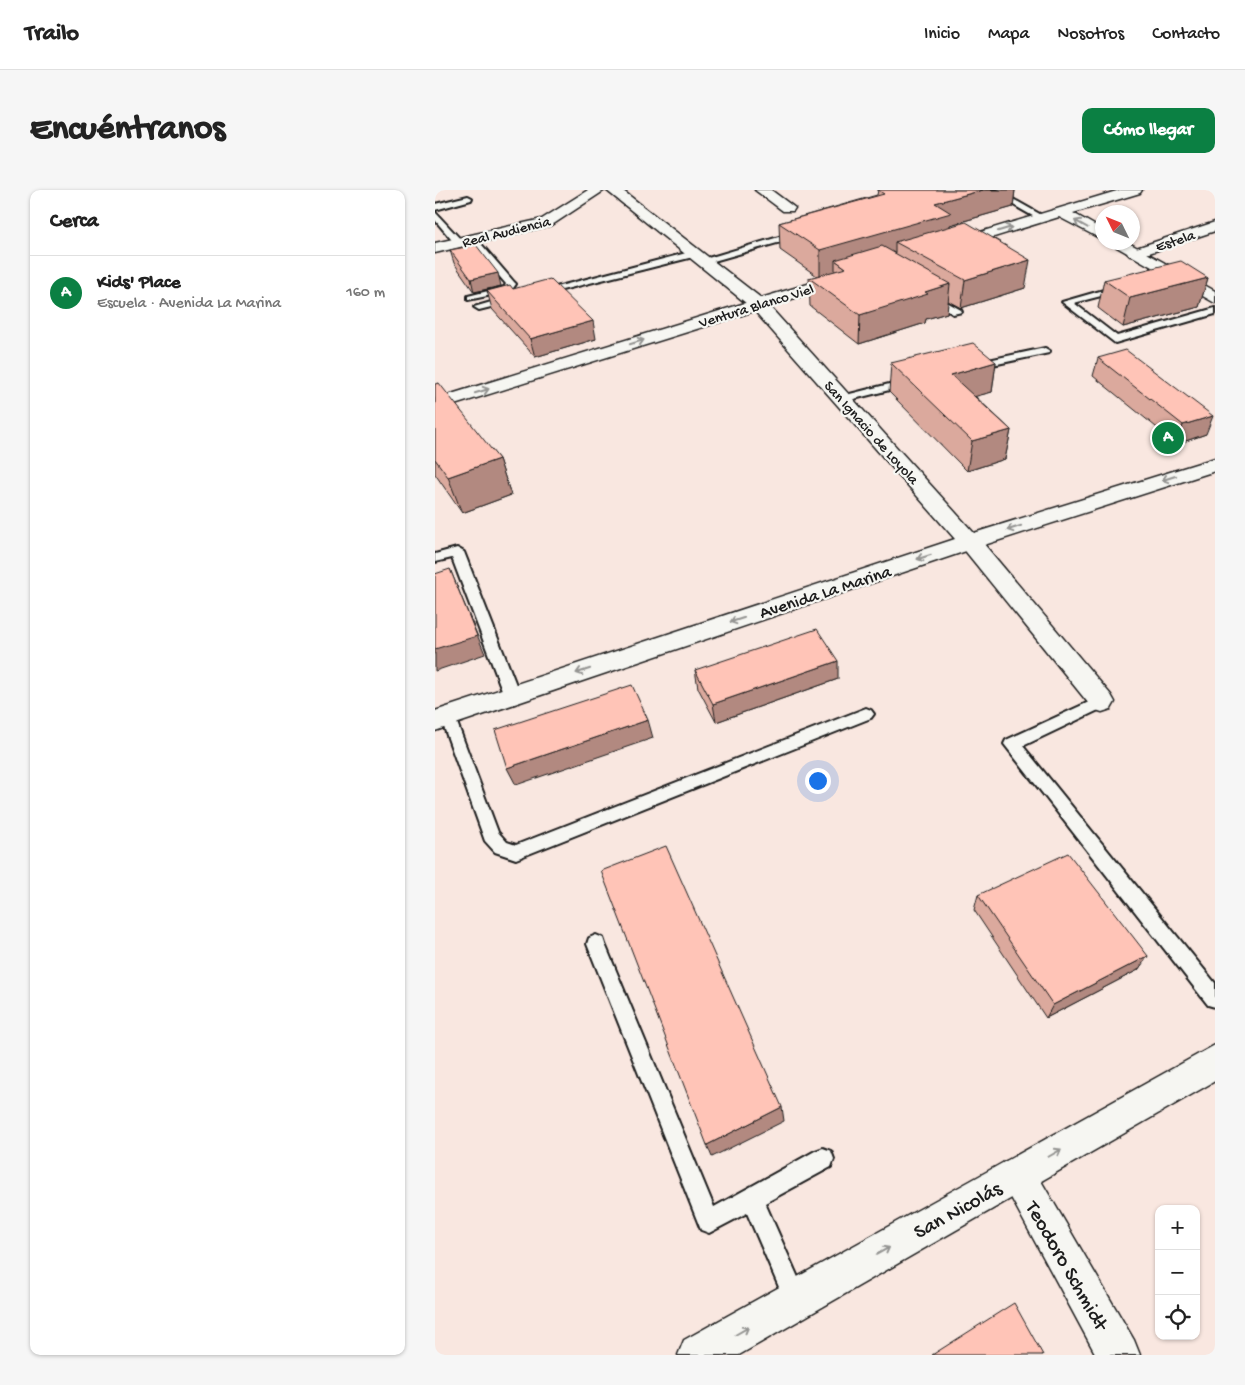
<!DOCTYPE html>
<html lang="es">
<meta charset="utf-8">
<style>
:root{--surface:#fff;--page:#f6f6f6;--text:#222;--muted:#767676;--line:#e0e0e0;--accent:#0b8043}
body{margin:0;font-family:"Gochi Hand",sans-serif;background:var(--page);color:var(--text)}
.controls{position:absolute;right:15px;bottom:15px;display:grid;overflow:hidden;border-radius:10px;box-shadow:0 1px 4px #0004}
.controls button{width:45px;height:45px;display:grid;place-items:center;padding:0;border:0;border-bottom:1px solid var(--line);background:var(--surface);color:var(--text);font:25px sans-serif}
.compass{position:absolute;left:660px;top:15px;width:45px;height:45px;border-radius:50%;background:var(--surface);box-shadow:0 1px 4px #0004;rotate:313deg}
.you{position:absolute;left:382px;top:590px;width:18px;height:18px;margin:-12px;border:4px solid #fff;border-radius:50%;background:#1a73e8;box-shadow:0 0 0 8px #1a73e833}
.badge{display:grid;place-items:center;width:32px;height:32px;border-radius:50%;background:var(--accent);color:#fff;font-size:16px;font-weight:700}
.pin{position:absolute;translate:-50% -50%;border:2px solid #fff;box-shadow:0 1px 5px #0006}
.list{margin:0;padding:0;list-style:none}
h2{display:flex;justify-content:space-between;align-items:center;height:65px;margin:0;padding:0 20px;font-size:21px}
h2 small{font-size:16px;font-weight:400;color:var(--muted)}
.list li{display:grid;grid-template-columns:32px 1fr auto;gap:15px;align-items:center;box-sizing:border-box;height:75px;padding:0 20px;border-top:1px solid var(--line)}
.list b{display:block;font-size:19px;white-space:nowrap}
.list p{margin:0;font-size:16px;white-space:nowrap;color:var(--muted)}
.list em{font-size:16px;font-style:normal;color:var(--muted)}
.icon{flex:none;width:28px;height:28px;fill:none;stroke:currentColor;stroke-width:2;stroke-linecap:round;stroke-linejoin:round}
.map{position:relative;flex:none;width:780px;height:1165px;overflow:hidden;border-radius:10px}
header{display:flex;align-items:center;gap:30px;box-sizing:border-box;height:70px;padding:0 25px;background:var(--surface);border-bottom:1px solid var(--line)}
header strong{font-size:24px}
nav{display:flex;gap:28px;margin-inline-start:auto;font-size:18px}
.intro{display:flex;align-items:center;justify-content:space-between;box-sizing:border-box;height:120px;padding:0 30px}
h1{margin:0;font-size:35px}
.button{padding:12px 22px;border-radius:10px;background:var(--accent);color:#fff;font-size:18px;font-weight:700}
main{display:flex;gap:30px;padding:0 30px}
aside{flex:1;background:var(--surface);border-radius:10px;box-shadow:0 1px 4px #0004}
.map>svg:first-child{display:block}
.lines{fill:none;stroke-linecap:round;stroke-linejoin:round}
.service-casing{stroke:#1c1c1c;stroke-width:4}
.minor-casing{stroke:#1c1c1c;stroke-width:3}
.tertiary-casing{stroke:#1c1c1c;stroke-width:3}
.service{fill:#f6f6f2;fill-rule:evenodd}
.minor{fill:#f6f6f2;fill-rule:evenodd}
.tertiary{fill:#f6f6f2;fill-rule:evenodd}
.wall{fill:#dba99d;stroke:#1c1c1c}
.shaded-wall{fill:#b28980;stroke:#1c1c1c}
.building{fill:#ffc4b7;stroke:#1c1c1c}
.oneway{stroke:#949492}
.labels{text-anchor:middle;stroke-width:4.5;stroke-linejoin:round;paint-order:stroke}
.far-street-label{font-size:15px;fill:#1c1c1c;stroke:#f6f6f2}
.street-label{font-size:18px;fill:#1c1c1c;stroke:#f6f6f2}
.near-street-label{font-size:21px;fill:#1c1c1c;stroke:#f6f6f2}
</style>
<header>
<strong>Trailo</strong>
<nav><a>Inicio</a><a>Mapa</a><a>Nosotros</a><a>Contacto</a></nav>
</header>
<div class="intro"><h1>Encuéntranos</h1><a class="button">Cómo llegar</a></div>
<main>
<aside>
<h2>Cerca<small></small></h2>
<ul class="list">
<li><span class="badge">A</span><div><b>Kids' Place</b><p>Escuela · Avenida La Marina</p></div><em>160 m</em></li>
</ul>
</aside>
<div class="map">
<svg width="780" height="1165" viewBox="0 0 780 1165">
<rect width="100%" height="100%" fill="#f9e7e0"/>
<filter id="ink" filterUnits="userSpaceOnUse"><feTurbulence type="fractalNoise" baseFrequency=".02" numOctaves="2"/><feDisplacementMap in="SourceGraphic" scale="10" xChannelSelector="R" yChannelSelector="G"/><feConvolveMatrix kernelMatrix="1 2 1 2 8 2 1 2 1" color-interpolation-filters="sRGB"/></filter>
<g filter="url(#ink)">
<g class="lines">
<!-- service casing -->
<g class="service-casing">
<g id="service">
<path d="M552,0H562L610,27L603,29Z"/>
<path d="M33,6L37,8L36,10L0,20V14Z"/>
<path d="M0,22L27,51V55H21L0,30Z"/>
<path d="M364,41L368,44L367,46L268,74L263,71Z"/>
<path d="M38,47L41,48L79,92L81,94L76,101L33,110V106L69,97L71,94L35,52V48Z"/>
<path d="M259,61L262,62V66L103,106L98,103Z"/>
<path d="M686,95L689,96V100L639,113L682,146L780,118V124L680,153L627,112Z"/>
<path d="M494,102L526,120L527,122L518,124L491,107L489,105Z"/>
<path d="M77,106L82,109L80,111L44,120L39,117Z"/>
<path d="M610,158L615,161L614,163L539,179L534,176L539,173Z"/>
<path d="M474,189L479,192L478,194L407,212L401,209L403,207Z"/>
<path d="M22,358L29,362L85,505L82,509H72L69,505L17,368L0,372V364Z"/>
<path d="M667,506L672,508L675,512L672,516L588,556L780,793V817L773,815L569,554L571,550Z"/>
<path d="M431,518L436,520L439,524L436,528L81,669L60,662L50,651L5,526L8,522H18L63,642L72,652L81,655Z"/>
<path d="M161,745L168,748L170,754L279,1017L380,961L388,958L396,961L399,969L396,977L330,1013L373,1110L369,1118L361,1122L353,1118L312,1023L274,1043L266,1040L152,754L154,748Z"/>
</g>
</g>
<!-- minor casing -->
<g class="minor-casing">
<g id="minor">
<path d="M153,0H170L117,35L0,63V53L107,29Z"/>
<path d="M320,0H336L360,18L358,21H348Z"/>
<path d="M780,32V41L705,66H695L692,63L695,60Z"/>
<path d="M323,109L329,110L331,114L329,118L0,221V209Z"/>
<path d="M535,345L543,347L676,505L680,512L676,519L667,522L658,519L527,357L524,352L527,347Z"/>
<path d="M582,967L595,972L699,1150L705,1165H661L564,985L569,972Z"/>
</g>
</g>
<!-- tertiary casing -->
<g class="tertiary-casing">
<g id="tertiary">
<path d="M171,0H187L326,108L403,85H415L417,88L415,91L334,116L539,343L780,268V281L543,357L0,541V521L520,349L317,118Z"/>
<path d="M685,0H707L705,3L638,23L668,40V50L624,27L517,60L509,55L512,52Z"/>
<path d="M673,52H692L780,101V113Z"/>
<path d="M780,855V891L304,1165H243L249,1150Z"/>
</g>
</g>
<!-- service -->
<use href="#service" class="service"/>
<!-- minor -->
<use href="#minor" class="minor"/>
<!-- tertiary -->
<use href="#tertiary" class="tertiary"/>
</g>
<!-- wall -->
<g class="wall">
<path d="M443,0H580L578,17L515,35L514,37L590,98L526,118L513,111L512,123L491,129L490,133L424,154L375,116L374,88L382,86L345,60L344,33L442,5Z"/>
<path d="M15,60L66,96L39,102L19,73Z"/>
<path d="M773,88L764,117L688,137L663,118L669,90Z"/>
<path d="M78,99L161,149L100,167L57,119L52,101Z"/>
<path d="M663,168L771,244L742,254L658,186Z"/>
<path d="M561,172L557,202L540,206L576,240L570,269L532,281L454,202L456,173Z"/>
<path d="M0,194L64,269L76,305L27,323L0,284Z"/>
<path d="M260,480L403,489L281,532L263,498Z"/>
<path d="M543,705L713,766L703,780L611,828L539,720Z"/>
</g>
<!-- shaded-wall -->
<g class="shaded-wall">
<path d="M548,0H580L578,17L515,35L513,50L460,52V66L411,78L400,70V84L385,88V60L500,13Z"/>
<path d="M595,70L590,98L526,118L530,90Z"/>
<path d="M63,83L66,96L39,102L36,89Z"/>
<path d="M773,88L764,117L688,137L695,108Z"/>
<path d="M515,94L512,123L491,129L490,133L424,154L425,125L490,102Z"/>
<path d="M158,131L161,149L100,167L95,149Z"/>
<path d="M561,172L557,202L512,214L516,185Z"/>
<path d="M778,226L771,244L742,254L748,235Z"/>
<path d="M576,240L570,269L532,281L537,251Z"/>
<path d="M64,269L76,305L27,323L13,287Z"/>
<path d="M15,379L50,464L0,481V459Z"/>
<path d="M403,471V489L281,532L278,514Z"/>
<path d="M213,530L218,548L81,595L72,578Z"/>
<path d="M713,766L703,780L611,828L618,815Z"/>
<path d="M347,917L349,931L277,967L272,955Z"/>
</g>
<!-- building -->
<g class="building">
<path d="M443,0H548L500,13L516,23L385,60L344,33L449,4Z"/>
<path d="M531,32L595,70L530,90L460,52Z"/>
<path d="M41,55L63,83L36,89L15,60Z"/>
<path d="M447,56L515,94L490,102L493,104L425,125L374,88L411,78L400,70Z"/>
<path d="M746,71L773,88L695,108L669,90Z"/>
<path d="M115,89L158,131L95,149L52,101L75,95L78,99Z"/>
<path d="M538,153L561,172L516,185L576,240L537,251L456,173Z"/>
<path d="M691,160L778,226L748,235L663,168Z"/>
<path d="M4,193L64,269L13,287L0,269V194Z"/>
<path d="M15,379L42,446L0,459V384Z"/>
<path d="M382,439L403,471L278,514L260,480Z"/>
<path d="M197,495L213,530L72,578L60,540Z"/>
<path d="M231,656L347,917L272,955L166,681Z"/>
<path d="M633,663L713,766L618,815L543,705Z"/>
<path d="M579,1113L608,1165H497Z"/>
</g>
<!-- one-way arrows -->
<defs><path id="oneway-shaft" d="M-6 0H5M1.5-3L5.5 0L1.5 3" fill="none" stroke-width="1.6" stroke-linecap="round" stroke-linejoin="round" transform="scale(1.25)"/></defs>
<g class="oneway">
<use href="#oneway-shaft" transform="translate(646 34) rotate(-151)"/>
<use href="#oneway-shaft" transform="translate(570 39) rotate(-17)"/>
<use href="#oneway-shaft" transform="translate(202 152) rotate(-17)"/>
<use href="#oneway-shaft" transform="translate(47 201) rotate(-17)"/>
<use href="#oneway-shaft" transform="translate(734 288) rotate(162)"/>
<use href="#oneway-shaft" transform="translate(579 338) rotate(162)"/>
<use href="#oneway-shaft" transform="translate(489 367) rotate(162)"/>
<use href="#oneway-shaft" transform="translate(302 430) rotate(162)"/>
<use href="#oneway-shaft" transform="translate(148 481) rotate(162)"/>
<use href="#oneway-shaft" transform="translate(620 963) rotate(-30)"/>
<use href="#oneway-shaft" transform="translate(448 1061) rotate(-29)"/>
<use href="#oneway-shaft" transform="translate(307 1141) rotate(-30)"/>
</g>
</g>
<g class="labels">
<!-- far-street labels -->
<g class="far-street-label">
<text transform="translate(71 41) rotate(-14)" y="5">Real Audiencia</text>
<text transform="translate(740 50) rotate(-18)" y="5">Estela</text>
<text transform="translate(321 115) rotate(-17)" y="5">Ventura Blanco Viel</text>
<text transform="translate(437 242) rotate(48)" y="5">San Ignacio de Loyola</text>
</g>
<!-- street labels -->
<g class="street-label">
<text transform="translate(390 401) rotate(-18)" y="6">Avenida La Marina</text>
</g>
<!-- near-street labels -->
<g class="near-street-label">
<text transform="translate(522 1019) rotate(-29)" y="7">San Nicolás</text>
<text transform="translate(633 1075) rotate(60)" y="7">Teodoro Schmidt</text>
</g>
</g>
</svg>
<div class="controls">
<button>+</button>
<button>−</button>
<button><svg class="icon" aria-label="locate" viewBox="0 0 24 24"><circle cx="12" cy="12" r="6"/><path d="M12 2v4M12 18v4M2 12h4M18 12h4"/></svg></button>
</div>
<svg class="compass" viewBox="-18 -18 36 36"><path d="M0-13l5 13h-10z" fill="#e53935"/><path d="M0 13l5-13h-10z" fill="#767676"/></svg>
<div class="you"></div>
<div class="pin badge" style="left:733px;top:248px">A</div>
</div>
</main>
